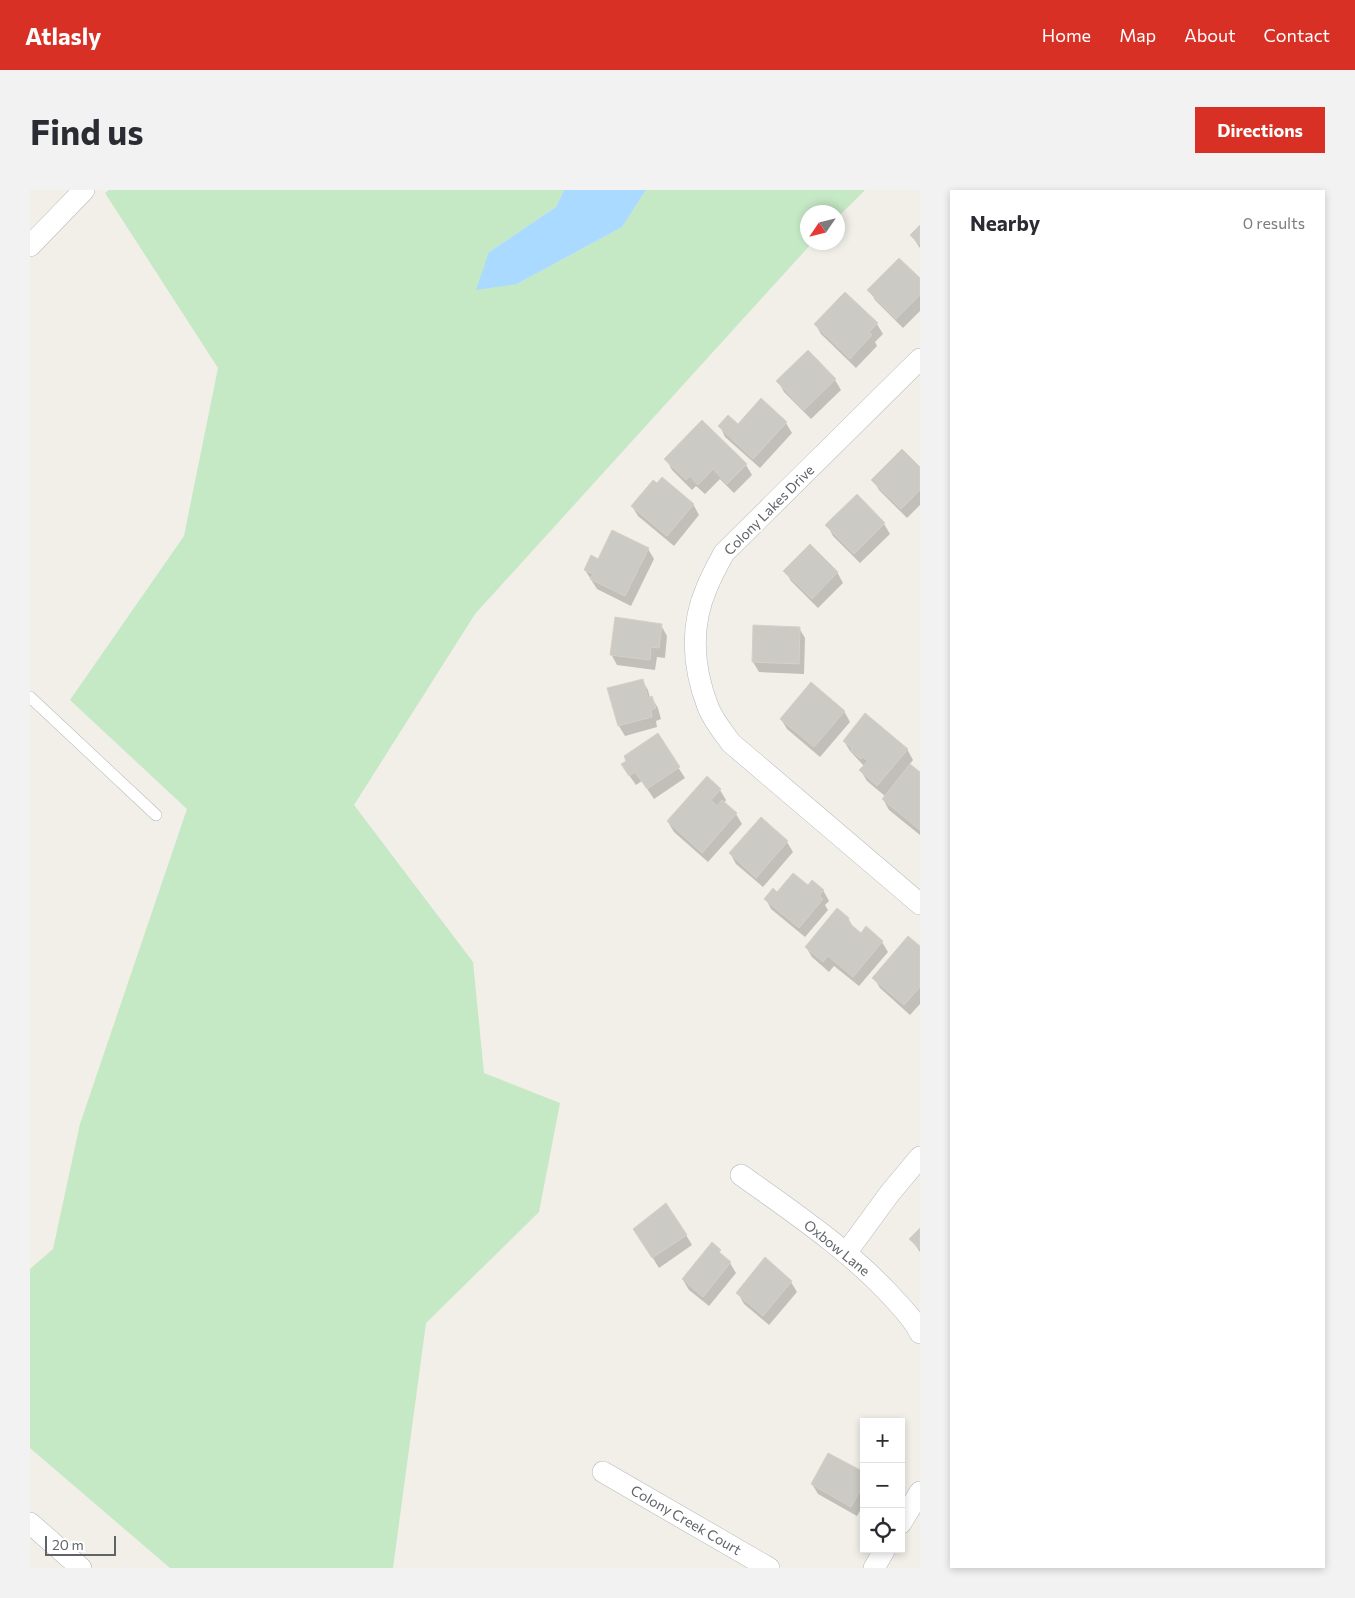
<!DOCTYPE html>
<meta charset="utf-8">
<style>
:root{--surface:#fff;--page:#f2f2f3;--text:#2b2b33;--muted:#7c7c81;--line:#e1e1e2;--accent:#d93025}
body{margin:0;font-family:Commissioner,sans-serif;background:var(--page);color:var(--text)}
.controls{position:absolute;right:15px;bottom:15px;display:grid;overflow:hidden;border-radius:0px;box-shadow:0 2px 8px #0003}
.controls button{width:45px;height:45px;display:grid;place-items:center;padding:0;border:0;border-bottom:1px solid var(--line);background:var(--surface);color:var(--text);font:25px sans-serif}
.compass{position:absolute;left:770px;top:15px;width:45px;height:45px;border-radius:50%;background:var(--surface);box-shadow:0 2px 8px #0003;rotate:235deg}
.scale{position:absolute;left:15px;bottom:12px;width:71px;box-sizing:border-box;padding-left:5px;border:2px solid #5f6368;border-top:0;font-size:14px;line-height:18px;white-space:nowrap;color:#5f6368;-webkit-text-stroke:4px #fff;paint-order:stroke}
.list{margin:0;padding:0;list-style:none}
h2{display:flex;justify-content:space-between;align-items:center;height:65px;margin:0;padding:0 20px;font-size:21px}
h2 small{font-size:16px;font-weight:400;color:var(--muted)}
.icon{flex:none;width:28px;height:28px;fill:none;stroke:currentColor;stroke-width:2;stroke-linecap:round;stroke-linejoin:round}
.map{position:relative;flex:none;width:890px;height:1378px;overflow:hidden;border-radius:0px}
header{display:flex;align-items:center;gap:30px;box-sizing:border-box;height:70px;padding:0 25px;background:var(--accent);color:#fff}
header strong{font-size:24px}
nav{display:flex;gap:28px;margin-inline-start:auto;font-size:18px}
.intro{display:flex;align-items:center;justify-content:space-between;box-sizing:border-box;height:120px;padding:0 30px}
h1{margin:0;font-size:35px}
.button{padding:12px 22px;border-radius:0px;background:var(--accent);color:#fff;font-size:18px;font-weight:700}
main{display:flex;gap:30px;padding:0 30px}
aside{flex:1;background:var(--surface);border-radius:0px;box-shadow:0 2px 8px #0003}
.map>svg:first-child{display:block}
.green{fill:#c5e8c5}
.water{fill:#aadaff}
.shadow{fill:#0003}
.building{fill:#cccac5;stroke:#d6d1c6}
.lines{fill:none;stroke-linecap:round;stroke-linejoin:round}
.service-casing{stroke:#b5b8bc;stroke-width:12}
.minor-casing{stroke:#b5b8bc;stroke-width:22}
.service{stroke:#fff;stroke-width:11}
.minor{stroke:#fff;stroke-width:21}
.labels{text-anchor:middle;stroke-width:4;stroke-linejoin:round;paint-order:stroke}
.street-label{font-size:14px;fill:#5f6368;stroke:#fff}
</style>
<header>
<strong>Atlasly</strong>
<nav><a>Home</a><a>Map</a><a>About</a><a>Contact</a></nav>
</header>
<div class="intro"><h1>Find us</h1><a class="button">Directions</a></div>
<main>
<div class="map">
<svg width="890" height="1378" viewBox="0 0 890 1378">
<rect width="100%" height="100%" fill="#f1efe8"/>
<!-- green -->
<path class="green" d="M79,0H534L526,17L459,62L487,94L592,37L616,0H835L808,27V22H778V52L782,53L445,424L324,615L443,772L454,883L530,913L509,1022L396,1133L363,1378H140L0,1258V1079L23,1059L50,934L157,619L40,510L154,346L188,178L75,3Z"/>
<!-- water -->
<path class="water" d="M534,0H616L592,37L487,94L446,100L459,62L526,17Z"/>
<!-- shadow -->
<g class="shadow">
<path d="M890,37V58L881,45Z"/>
<path d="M890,90V121L873,138L845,110L839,100Z"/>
<path d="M785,134H847L853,144L845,152L847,156L826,178L791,144Z"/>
<path d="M805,190L811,200L781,229L754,202L748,191Z"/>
<path d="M756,233L762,243L730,278L695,247L690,236Z"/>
<path d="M636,269L716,275L722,285L704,303L690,289L675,304L666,296L662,300L642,280Z"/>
<path d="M890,279V315L877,328L849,300L843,290Z"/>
<path d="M663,314L669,325L644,356L608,326L602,316Z"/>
<path d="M854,334L860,344L830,373L803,346L797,335Z"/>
<path d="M618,359L624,369L601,416L567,399L555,380L569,371Z"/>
<path d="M755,381L807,382L813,393L788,418L761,391Z"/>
<path d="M631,435L637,446L635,468L627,467L625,480L587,475L581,464Z"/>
<path d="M724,436L769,438L775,448L774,484L729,482L723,472Z"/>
<path d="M612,490L618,500L620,508H622L628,518L631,529L626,531L627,537L595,546L589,536Z"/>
<path d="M814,521L820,532L790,567L757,539L751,529Z"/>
<path d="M627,545L655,588L624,609L612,591L606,595L599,585Z"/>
<path d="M814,551L877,559L883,570L879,575L890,584V645L859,620L853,609L856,607L837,591L831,581L834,576L820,561Z"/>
<path d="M677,588L690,600L696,610L694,613L706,624L712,634L678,672L644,642L638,632Z"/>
<path d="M731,628L757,652L763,662L733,697L706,674L700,663Z"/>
<path d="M778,697L793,700L799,711L795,715L798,720L775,747L741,719L736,709L748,704Z"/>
<path d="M818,728L824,739L831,744L836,738L852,752L858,762L829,796L804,776L799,782L782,767L776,757Z"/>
<path d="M890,758V814L880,825L850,798L844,788Z"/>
<path d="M890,1040V1062L881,1049Z"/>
<path d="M656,1045L662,1055L629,1078L611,1049Z"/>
<path d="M682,1054L700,1073L706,1083L679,1116L659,1100L653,1090Z"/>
<path d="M761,1092L767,1102L739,1135L714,1114L708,1103Z"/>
<path d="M834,1284V1314L827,1326L788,1304L782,1294Z"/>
</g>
<!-- building -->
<g class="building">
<path d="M890,35V55L880,45Z"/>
<path d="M869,68L890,88V105L866,129L837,100Z"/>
<path d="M815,102L848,133L839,142L842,145L820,169L784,134Z"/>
<path d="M778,160L806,189L774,220L746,191Z"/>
<path d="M731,208L757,232L723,269L688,236L698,225L708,234Z"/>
<path d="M672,230L717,274L697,294L683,279L668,295L660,286L656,290L634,269Z"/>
<path d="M872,259L890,277V300L871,319L841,290Z"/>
<path d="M632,287L664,314L637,346L601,316L623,290L627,293Z"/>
<path d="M827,304L855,333L824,364L795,335Z"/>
<path d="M582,340L619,358L595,406L560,389L563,384L554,380L561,365L568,369Z"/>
<path d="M780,354L808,382L782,409L753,381Z"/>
<path d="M585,427L632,434L629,458L621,457L620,470L580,465Z"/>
<path d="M723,435L770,437L769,474L722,472Z"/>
<path d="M613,489L618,508L622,506L626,518L621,520L622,527L588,536L577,498Z"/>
<path d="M781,492L815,521L784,557L750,529Z"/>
<path d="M835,523L878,559L847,596L829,580L838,571L833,567L831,569L821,561L822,558L813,551Z"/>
<path d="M628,543L650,577L617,599L605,582L599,586L591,574L596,571L594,566Z"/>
<path d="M880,574L890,582V640L852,609Z"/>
<path d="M677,586L691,599L681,610L687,616L692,610L707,623L672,663L637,631Z"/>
<path d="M731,627L758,651L726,688L699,663Z"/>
<path d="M763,683L778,695L782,690L794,700L789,706L793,709L769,738L734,709L743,698L747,702Z"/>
<path d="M807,718L819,728L818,732L831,743L836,736L853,751L823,787L798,766L793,772L775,757Z"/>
<path d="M878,746L890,756V797L874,815L842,788Z"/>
<path d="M636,1013L657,1045L622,1068L603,1039Z"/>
<path d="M890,1038V1059L879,1049Z"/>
<path d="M682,1052L691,1060L689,1062L701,1072L673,1107L652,1089Z"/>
<path d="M735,1067L762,1091L733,1126L706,1103Z"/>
<path d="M798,1263L834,1282V1294L821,1317L781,1294Z"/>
</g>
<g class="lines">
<!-- service casing -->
<g class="service-casing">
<path id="service" d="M0,507L126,625"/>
</g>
<!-- minor casing -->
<g class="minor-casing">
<g id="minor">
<path d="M0,56L54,0"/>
<path d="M890,169L694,363C688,374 682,385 677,397C660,436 663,478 678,517C683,530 693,542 701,553L890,714"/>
<path d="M711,985C764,1023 821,1061 865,1110C875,1121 884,1130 890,1143"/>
<path d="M816,1063L860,1003L890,967"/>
<path d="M573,1282L739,1378"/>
<path d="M0,1333L51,1378"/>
<path d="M871,1333L890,1302"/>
<path d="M844,1378L855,1359"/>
</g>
</g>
<!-- service -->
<use href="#service" class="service"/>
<!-- minor -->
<use href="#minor" class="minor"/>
</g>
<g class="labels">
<!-- street labels -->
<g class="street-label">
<text transform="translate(739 320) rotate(-45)" y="5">Colony Lakes Drive</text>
<text transform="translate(807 1058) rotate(39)" y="5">Oxbow Lane</text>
<text transform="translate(656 1330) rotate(30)" y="5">Colony Creek Court</text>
</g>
</g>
</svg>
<div class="controls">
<button>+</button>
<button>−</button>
<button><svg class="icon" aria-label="locate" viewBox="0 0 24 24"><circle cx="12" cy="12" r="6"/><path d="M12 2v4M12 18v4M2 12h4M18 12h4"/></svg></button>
</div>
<svg class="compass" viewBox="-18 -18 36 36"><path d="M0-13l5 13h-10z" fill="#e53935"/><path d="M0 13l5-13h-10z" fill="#7c7c81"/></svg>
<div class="scale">20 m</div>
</div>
<aside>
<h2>Nearby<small>0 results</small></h2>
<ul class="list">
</ul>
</aside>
</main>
